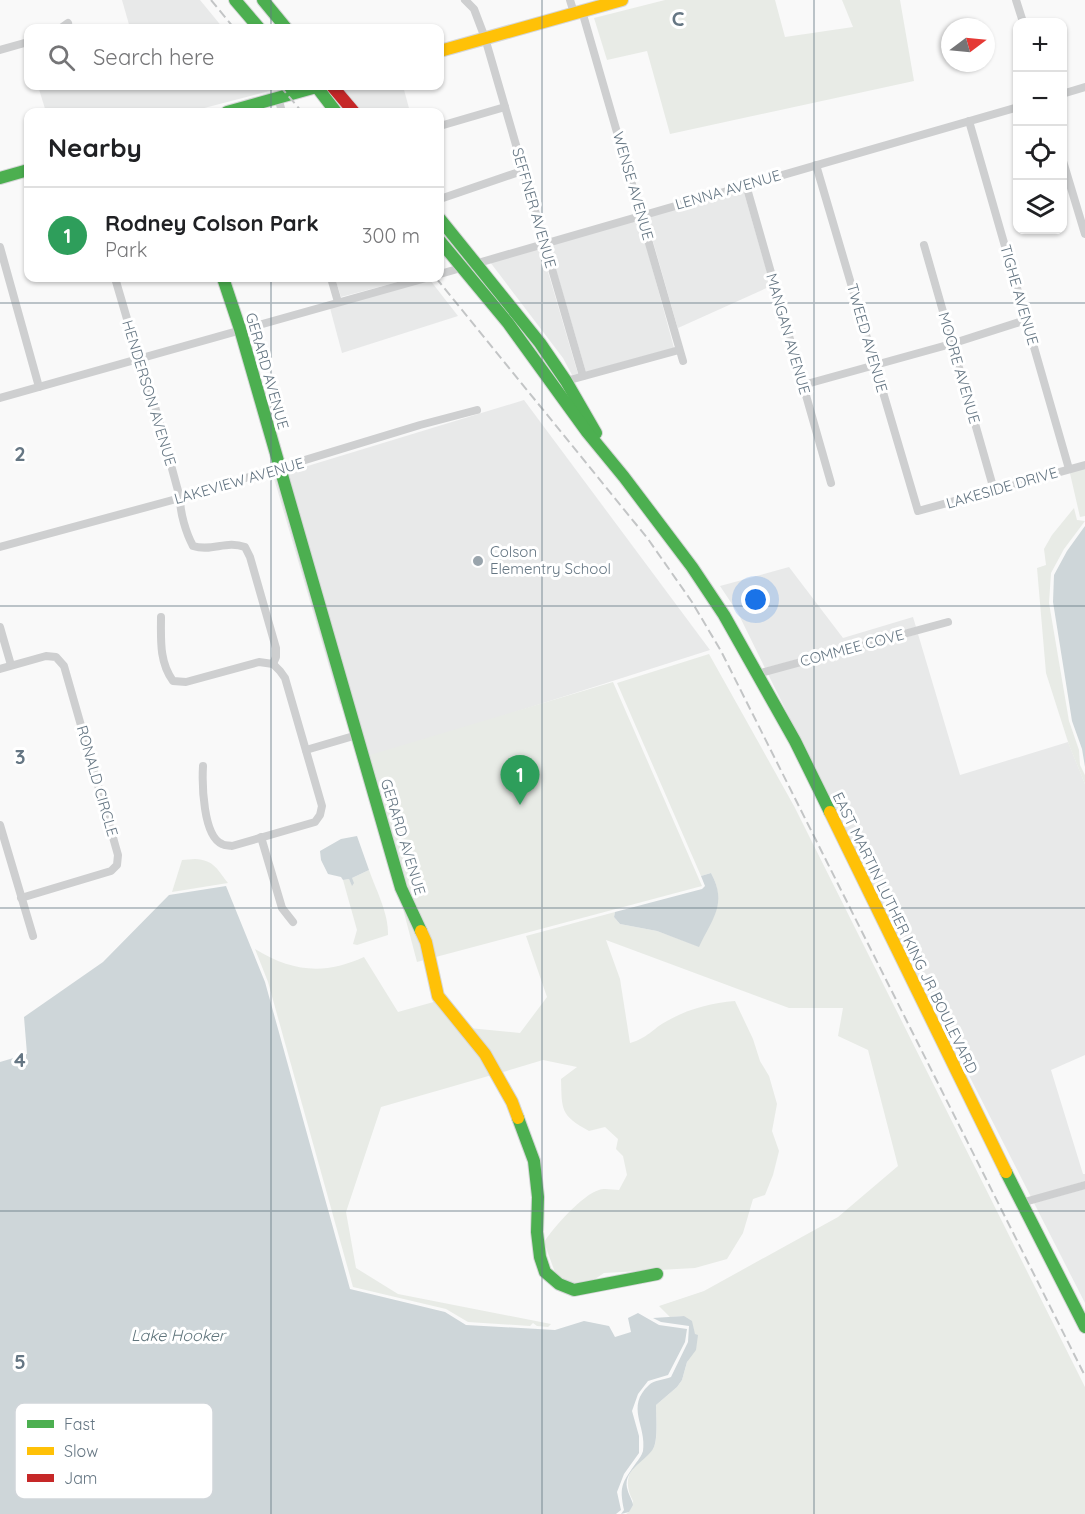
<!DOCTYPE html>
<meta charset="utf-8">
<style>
:root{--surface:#fff;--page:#f6f6f6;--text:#202124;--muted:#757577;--line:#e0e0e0;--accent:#565c61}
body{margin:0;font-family:Quicksand,sans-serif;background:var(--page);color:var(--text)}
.controls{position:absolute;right:18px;top:18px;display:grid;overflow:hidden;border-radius:12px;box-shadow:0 2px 4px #0004}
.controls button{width:54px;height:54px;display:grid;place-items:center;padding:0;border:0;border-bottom:2px solid var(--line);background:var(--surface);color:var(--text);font:30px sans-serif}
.compass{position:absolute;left:941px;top:18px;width:54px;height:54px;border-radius:50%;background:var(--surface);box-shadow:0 2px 4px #0004;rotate:74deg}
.you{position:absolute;left:756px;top:600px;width:21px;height:21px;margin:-15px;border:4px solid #fff;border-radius:50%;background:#1a73e8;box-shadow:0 0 0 9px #1a73e833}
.badge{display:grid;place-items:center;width:39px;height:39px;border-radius:50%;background:var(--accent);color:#fff;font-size:20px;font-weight:700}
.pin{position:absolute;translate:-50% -50px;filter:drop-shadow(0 2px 3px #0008)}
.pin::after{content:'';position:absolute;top:32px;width:21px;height:18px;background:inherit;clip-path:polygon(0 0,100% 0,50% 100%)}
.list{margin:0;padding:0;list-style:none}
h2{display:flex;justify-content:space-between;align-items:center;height:78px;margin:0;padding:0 24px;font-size:26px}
h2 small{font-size:20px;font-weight:400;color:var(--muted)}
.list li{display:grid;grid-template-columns:39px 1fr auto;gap:18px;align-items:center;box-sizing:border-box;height:96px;padding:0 24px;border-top:2px solid var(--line)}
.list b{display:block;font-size:22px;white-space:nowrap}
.list p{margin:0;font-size:20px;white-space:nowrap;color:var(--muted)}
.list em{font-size:20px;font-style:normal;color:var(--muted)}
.icon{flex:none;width:33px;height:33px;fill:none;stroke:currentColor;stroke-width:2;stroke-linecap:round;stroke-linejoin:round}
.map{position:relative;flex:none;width:1085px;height:1514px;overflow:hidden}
.search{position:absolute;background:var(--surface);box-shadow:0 2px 4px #0004;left:24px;top:24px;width:420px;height:66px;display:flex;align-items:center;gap:15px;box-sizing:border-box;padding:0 21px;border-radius:12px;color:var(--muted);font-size:22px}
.panel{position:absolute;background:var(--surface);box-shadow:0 2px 4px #0004;left:24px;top:108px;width:420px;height:174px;border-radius:12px}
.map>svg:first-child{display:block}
.built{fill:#e8e9e9}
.green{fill:#e8ebe6}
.water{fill:#ced6d9}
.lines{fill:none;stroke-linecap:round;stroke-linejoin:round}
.fast-casing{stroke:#d5d6d7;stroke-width:14}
.slow-casing{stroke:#d5d6d7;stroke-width:14}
.jam-casing{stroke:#d5d6d7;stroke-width:14}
.street{stroke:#cecfd0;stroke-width:8}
.fast{stroke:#4caf50;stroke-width:12}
.slow{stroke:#ffc107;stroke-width:12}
.jam{stroke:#c62828;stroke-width:12}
.rail{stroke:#c3c5c6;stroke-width:2;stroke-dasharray:9 4.5;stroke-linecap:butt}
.grid{fill:none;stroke:#657683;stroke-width:1.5;stroke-opacity:0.55}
.poi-dot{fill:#99a4ac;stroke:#fff;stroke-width:2}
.labels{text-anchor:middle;stroke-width:6;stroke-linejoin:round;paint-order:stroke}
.street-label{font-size:15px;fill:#657683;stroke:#fff}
.poi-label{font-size:15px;fill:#657683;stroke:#fff;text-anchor:start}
.water-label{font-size:16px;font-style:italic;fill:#60757c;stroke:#fff}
.key{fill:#fff;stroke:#d1d6da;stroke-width:1.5}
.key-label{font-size:16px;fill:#657683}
.grid-label{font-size:20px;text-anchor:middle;font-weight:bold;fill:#657683;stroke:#fff;stroke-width:6;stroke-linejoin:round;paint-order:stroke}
</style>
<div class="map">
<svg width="1085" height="1514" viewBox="0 0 1085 1514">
<rect width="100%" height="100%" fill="#f9f9f9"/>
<!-- built -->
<g class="built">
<path d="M122,0H200L223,28H130Z"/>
<path d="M38,86H269L273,90L189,112H46Z"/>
<path d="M340,86H403L410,112H363Z"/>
<path d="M743,189L771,286L678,328L680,336L646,217Z"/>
<path d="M639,219L674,348L586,372L549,246Z"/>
<path d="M541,248L578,374L572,375L563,358L490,262Z"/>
<path d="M335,278H413L341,297Z"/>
<path d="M430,280L458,316L342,353L330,308Z"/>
<path d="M524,400L710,650L367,759L288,472Z"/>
<path d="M277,474L344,703L340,704L273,475Z"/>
<path d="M789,567L843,638L913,617L916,627L765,668L738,613L720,586Z"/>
<path d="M918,634L960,775L1068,742L1085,784V1055L1051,1070L1083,1174H1085V1181L1031,1197L878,897L768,674Z"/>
<path d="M1085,1189V1303L1034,1203Z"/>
</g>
<!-- green -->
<g class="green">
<path d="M665,0H775L785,37L853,27L842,0H900L914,81L670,134L647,51L607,60L594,18Z"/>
<path d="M1085,467V516L1080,517L1069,469Z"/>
<path d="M1074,508L1077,520L1085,521L1064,549L1051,573L1049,603L1069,721L1079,750L1080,765L1085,775V784L1069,745L1046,673L1037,568L1046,565L1044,549L1052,535Z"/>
<path d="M709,654L794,806L1085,1387V1514H626L629,1512L633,1501C623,1482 628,1470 644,1456C647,1453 652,1451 654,1447C658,1438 656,1415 656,1405L677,1387L682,1380L695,1334L684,1316L670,1317L659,1306L704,1291L838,1217L898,1166L868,1050L838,1036L843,1008H789L606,940L620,979L630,1043C648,1038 652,1029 667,1021C688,1009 711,1003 735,1001L753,1039L760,1061L769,1076L777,1104L772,1131L779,1151L773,1175L765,1195L753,1199L743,1233L727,1259L695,1268L604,1273L592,1281L575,1286L557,1278L544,1242C554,1227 582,1195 599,1190C604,1188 613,1190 619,1190L627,1175L623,1156L616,1149L618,1139L605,1127L589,1131C560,1115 562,1110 561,1079L577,1067L543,1060L500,1073L469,1028L520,1033L547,997L526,936L615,912L614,917L620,924L657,931L698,946C712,920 727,903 711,873L701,876L617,683Z"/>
<path d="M613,682L702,886L417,962L388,852L360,758Z"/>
<path d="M195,859C214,860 217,869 228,883L172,892L182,860Z"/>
<path d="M369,870C376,890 389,914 388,935L357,945L353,944L357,930L343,880L349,879L352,885V878Z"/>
<path d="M255,949C292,972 325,975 364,957L398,1012L437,1001L481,1056L492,1075L381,1107L346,1212L356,1268L398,1294L551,1324L548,1327L537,1326L533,1323L530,1326L468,1322L446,1309L353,1287L268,982Z"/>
</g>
<!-- water -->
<g class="water">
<path d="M1085,526V767L1082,749L1072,721L1053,602L1054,575L1067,551Z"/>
<path d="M357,836L369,870L352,878L354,883L352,886L349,879L343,880L341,877L328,874L321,860L320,851L341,839Z"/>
<path d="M711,873C728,904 712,919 699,947L657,931L620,924L614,917L615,912L702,889L705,886L701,876Z"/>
<path d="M226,886L265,982L350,1289L445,1312L466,1325L555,1330L584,1321L609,1326L615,1337L631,1332L628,1318L638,1313L659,1325L687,1329L685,1342L668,1375L648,1381L638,1394L632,1411L639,1436V1453L624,1474L617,1492L621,1510L616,1514H0V1062L27,1054L24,1017L103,962L169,895Z"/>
<path d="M684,1316L692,1321L695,1334L698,1335L696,1350L687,1362L682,1380L677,1387L656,1405C656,1415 658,1438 654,1447C648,1460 623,1469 627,1488C628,1494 632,1499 633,1505L629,1512L621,1514L624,1510C619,1486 622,1483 636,1463C639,1459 642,1455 643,1451C647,1426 625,1407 649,1385C654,1380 664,1380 671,1377L688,1342L689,1326L661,1322L653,1318Z"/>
</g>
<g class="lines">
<!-- fast casing -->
<g class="fast-casing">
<g id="fast">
<path d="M235,0L259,28"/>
<path d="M263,0L286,28"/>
<path d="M316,86L336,112"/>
<path d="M227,112L320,86"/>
<path d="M0,178L28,170"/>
<path d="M440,219L540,343L566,381L596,433"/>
<path d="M440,241L508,323L587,432L624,477L692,567L724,615L795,741L830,812"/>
<path d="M223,278L240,329L401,888L421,931"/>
<path d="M518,1118L534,1161L538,1197L537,1232L540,1257L545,1272L559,1284L574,1290L657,1274"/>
<path d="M1006,1172L1085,1327"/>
</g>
</g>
<!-- slow casing -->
<g class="slow-casing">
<g id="slow">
<path d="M440,51L622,0"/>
<path d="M830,812L1006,1172"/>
<path d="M421,931L426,942L438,996L485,1054L512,1102L518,1118"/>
</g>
</g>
<!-- jam casing -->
<g class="jam-casing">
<path id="jam" d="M332,86L354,112"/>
</g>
<!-- street -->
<g class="street">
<path d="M465,0L474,9L485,38L583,376"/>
<path d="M570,0L574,13"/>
<path d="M1016,0L1023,22"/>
<path d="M582,11L683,361"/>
<path d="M61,28L68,23"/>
<path d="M0,50L28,42"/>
<path d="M1062,94L1085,87"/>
<path d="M278,97L282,112"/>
<path d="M969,121L1069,469"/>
<path d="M440,126L505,107"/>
<path d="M1062,158L1085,234"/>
<path d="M816,165L918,511L1085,465"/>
<path d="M746,185L831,483"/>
<path d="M440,199L522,171"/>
<path d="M924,245L994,490"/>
<path d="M0,247L39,387"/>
<path d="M440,274L1018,107"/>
<path d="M115,278L135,346L144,366L180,498C180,513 186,533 193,546C212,552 226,540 245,547L250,557L276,648V657L273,664"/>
<path d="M331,278L338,302"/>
<path d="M566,381L679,350"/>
<path d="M803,385L951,344L1026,320"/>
<path d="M0,398L426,278"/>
<path d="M0,547L180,498L420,425L477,410"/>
<path d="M161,617C161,639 159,662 173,681L186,682L259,662L273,664L280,671L285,678L322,806L320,815L315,822L232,846C229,845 225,846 222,844C203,836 202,784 203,766"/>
<path d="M0,627L11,665"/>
<path d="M0,669L46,656L56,657L64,666L118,855L117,865L111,871L21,898"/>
<path d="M757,674L948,622"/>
<path d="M306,750L357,735"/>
<path d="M0,825L33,936"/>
<path d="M261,837L282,908L293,922"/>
<path d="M1021,1203L1085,1185"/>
</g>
<!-- fast -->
<use href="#fast" class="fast"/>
<!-- slow -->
<use href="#slow" class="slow"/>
<!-- jam -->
<use href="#jam" class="jam"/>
<!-- rail -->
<g class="rail">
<path d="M211,0L234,28"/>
<path d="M280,86L302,112"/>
<path d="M436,278L648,539L692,602L721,651L1085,1376"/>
</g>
</g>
<!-- grid -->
<path class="grid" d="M271,0V28M542,0V1514M814,0V1514M271,86V112M271,278V1514M0,303H1085M0,606H1085M0,908H1085M0,1211H1085"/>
<!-- markers -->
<circle class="poi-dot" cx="478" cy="561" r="6"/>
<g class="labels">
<!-- street labels -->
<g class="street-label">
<text transform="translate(633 186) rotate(74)" y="5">WENSE AVENUE</text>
<text transform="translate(728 190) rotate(-16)" y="5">LENNA AVENUE</text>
<text transform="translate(534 208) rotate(74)" y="5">SEFFNER AVENUE</text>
<text transform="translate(1019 295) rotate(74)" y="5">TIGHE AVENUE</text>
<text transform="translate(788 334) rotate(74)" y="5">MANGAN AVENUE</text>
<text transform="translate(867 338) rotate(74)" y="5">TWEED AVENUE</text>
<text transform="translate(959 368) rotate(74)" y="5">MOORE AVENUE</text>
<text transform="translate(267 371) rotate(74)" y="5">GERARD AVENUE</text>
<text transform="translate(149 393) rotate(73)" y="5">HENDERSON AVENUE</text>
<text transform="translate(239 481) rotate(-16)" y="5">LAKEVIEW AVENUE</text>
<text transform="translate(1002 488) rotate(-16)" y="5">LAKESIDE DRIVE</text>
<text transform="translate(852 648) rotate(-15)" y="5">COMMEE COVE</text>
<text transform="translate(97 781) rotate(74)" y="5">RONALD CIRCLE</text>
<text transform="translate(403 837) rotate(73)" y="5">GERARD AVENUE</text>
<text transform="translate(905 933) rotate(64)" y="5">EAST MARTIN LUTHER KING JR BOULEVARD</text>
</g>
<!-- poi labels -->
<g class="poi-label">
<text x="490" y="557">Colson<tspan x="490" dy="17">Elementry School</tspan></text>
</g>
<!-- water labels -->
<g class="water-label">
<text x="178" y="1341">Lake Hooker</text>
</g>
</g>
<!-- legend -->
<rect x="15" y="1403" width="198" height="96" rx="9" class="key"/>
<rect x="27" y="1420" width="27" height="8" fill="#4caf50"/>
<rect x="27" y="1447" width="27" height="8" fill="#ffc107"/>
<rect x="27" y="1474" width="27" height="8" fill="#c62828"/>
<g class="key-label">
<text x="64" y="1430">Fast</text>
<text x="64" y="1457">Slow</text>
<text x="64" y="1484">Jam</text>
</g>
<g class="grid-label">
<text x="678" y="26">C</text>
<text x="20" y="461">2</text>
<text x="20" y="764">3</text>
<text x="20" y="1067">4</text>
<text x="20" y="1369">5</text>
</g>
</svg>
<div class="controls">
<button>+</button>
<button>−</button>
<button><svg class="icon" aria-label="locate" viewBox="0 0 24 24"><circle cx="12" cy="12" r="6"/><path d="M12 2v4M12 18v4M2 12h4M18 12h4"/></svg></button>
<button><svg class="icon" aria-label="layers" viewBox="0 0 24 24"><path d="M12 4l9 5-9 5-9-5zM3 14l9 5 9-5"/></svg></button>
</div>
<svg class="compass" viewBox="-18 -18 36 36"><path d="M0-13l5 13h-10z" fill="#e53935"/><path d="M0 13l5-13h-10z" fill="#757577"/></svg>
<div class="you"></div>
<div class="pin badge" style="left:520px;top:805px;background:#2e9e5b">1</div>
<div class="search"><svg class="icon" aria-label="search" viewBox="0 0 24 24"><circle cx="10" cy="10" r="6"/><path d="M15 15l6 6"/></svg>Search here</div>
<section class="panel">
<h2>Nearby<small></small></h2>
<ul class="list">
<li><span class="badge" style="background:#2e9e5b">1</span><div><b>Rodney Colson Park</b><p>Park</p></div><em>300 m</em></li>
</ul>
</section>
</div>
